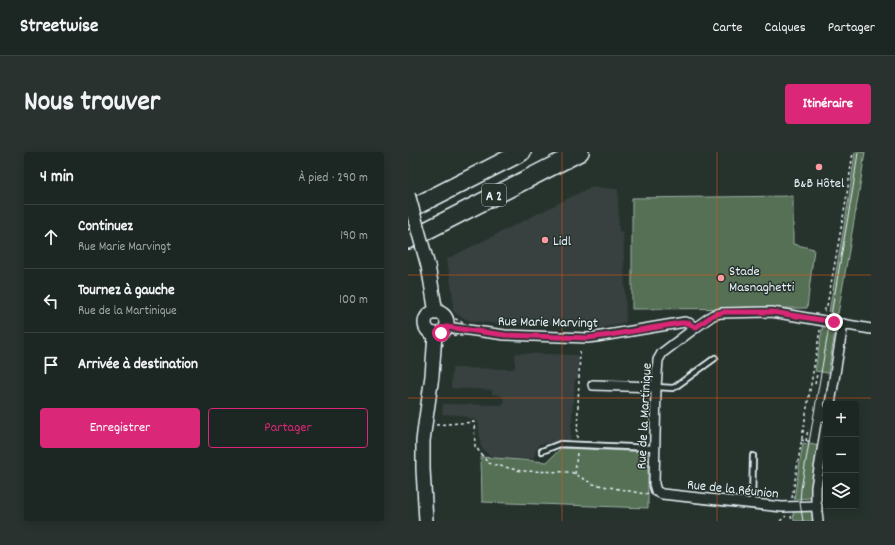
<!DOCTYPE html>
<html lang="fr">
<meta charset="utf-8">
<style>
:root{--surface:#1c2622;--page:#29322f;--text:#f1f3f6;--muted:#a0a5a5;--line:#3a4340;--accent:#db2777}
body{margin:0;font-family:Dekko,sans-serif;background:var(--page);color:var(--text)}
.controls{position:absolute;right:12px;bottom:12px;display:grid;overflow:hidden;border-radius:4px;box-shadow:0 2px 10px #0003}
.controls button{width:36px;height:36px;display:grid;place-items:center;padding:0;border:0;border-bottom:1px solid var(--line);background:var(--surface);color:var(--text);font:20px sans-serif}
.stop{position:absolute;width:12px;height:12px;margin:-9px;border:3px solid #db2777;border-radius:50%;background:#fff}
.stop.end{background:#db2777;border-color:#fff;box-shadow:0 1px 4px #0008}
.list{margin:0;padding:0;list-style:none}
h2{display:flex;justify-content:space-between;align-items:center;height:52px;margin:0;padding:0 16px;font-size:17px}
h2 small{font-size:13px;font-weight:400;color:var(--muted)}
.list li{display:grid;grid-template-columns:26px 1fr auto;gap:12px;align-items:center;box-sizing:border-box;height:64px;padding:0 16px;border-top:1px solid var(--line)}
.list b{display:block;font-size:15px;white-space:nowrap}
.list p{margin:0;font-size:13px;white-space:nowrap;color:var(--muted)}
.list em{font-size:13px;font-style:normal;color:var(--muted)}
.actions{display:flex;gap:8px;padding:12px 16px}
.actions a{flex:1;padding:9px 0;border:1px solid var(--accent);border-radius:4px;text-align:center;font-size:14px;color:var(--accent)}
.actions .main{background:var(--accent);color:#fff}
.icon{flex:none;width:22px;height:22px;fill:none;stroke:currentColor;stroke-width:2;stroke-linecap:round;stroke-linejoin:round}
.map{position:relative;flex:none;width:463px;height:369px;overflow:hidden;border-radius:4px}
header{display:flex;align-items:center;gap:24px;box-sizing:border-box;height:56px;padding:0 20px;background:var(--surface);border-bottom:1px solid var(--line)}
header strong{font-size:19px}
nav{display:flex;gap:22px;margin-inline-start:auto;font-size:14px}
.intro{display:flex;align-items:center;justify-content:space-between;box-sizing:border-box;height:96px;padding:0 24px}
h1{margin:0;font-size:28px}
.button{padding:10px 18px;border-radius:4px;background:var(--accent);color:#fff;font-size:14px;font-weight:700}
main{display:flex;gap:24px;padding:0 24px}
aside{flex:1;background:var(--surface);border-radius:4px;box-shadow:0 2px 10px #0003}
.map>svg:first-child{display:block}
.built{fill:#37403f}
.green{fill:#556f55;stroke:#9eb0a6}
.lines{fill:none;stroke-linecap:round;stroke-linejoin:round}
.lane-casing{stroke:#e8f1f8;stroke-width:8}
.street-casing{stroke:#e8f1f8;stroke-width:12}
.secondary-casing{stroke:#e8f1f8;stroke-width:16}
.highway-casing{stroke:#e8f1f8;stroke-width:20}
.path{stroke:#e8f1f8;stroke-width:1.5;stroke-dasharray:3 3;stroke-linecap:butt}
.lane{stroke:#26332d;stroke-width:4.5}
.street{stroke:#26332d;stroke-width:9}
.secondary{stroke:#26332d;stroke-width:13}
.highway{stroke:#26332d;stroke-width:17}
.tram{stroke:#e8f1f8;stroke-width:1}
.secondary-bridge-casing{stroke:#e8f1f8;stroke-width:16;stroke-linecap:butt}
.secondary-bridge{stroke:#26332d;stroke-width:13}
.route{stroke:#db2777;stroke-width:5}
.grid{fill:none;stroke:#e8590c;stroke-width:1;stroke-opacity:0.55}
.poi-dot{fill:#ff9aa2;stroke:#26332d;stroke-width:1.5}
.labels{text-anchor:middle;stroke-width:3;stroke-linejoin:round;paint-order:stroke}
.shield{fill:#26332d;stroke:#aeb8bb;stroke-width:1}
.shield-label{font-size:13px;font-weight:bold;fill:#e8f1f8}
.poi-label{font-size:14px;fill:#e8f1f8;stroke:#26332d;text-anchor:start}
.street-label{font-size:14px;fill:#e8f1f8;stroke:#26332d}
</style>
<header>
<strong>Streetwise</strong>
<nav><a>Carte</a><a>Calques</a><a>Partager</a></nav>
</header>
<div class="intro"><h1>Nous trouver</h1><a class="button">Itinéraire</a></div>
<main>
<aside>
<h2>4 min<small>À pied · 290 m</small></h2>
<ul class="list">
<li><svg class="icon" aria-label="ahead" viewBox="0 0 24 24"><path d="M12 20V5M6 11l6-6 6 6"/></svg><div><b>Continuez</b><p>Rue Marie Marvingt</p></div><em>190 m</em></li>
<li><svg class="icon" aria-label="left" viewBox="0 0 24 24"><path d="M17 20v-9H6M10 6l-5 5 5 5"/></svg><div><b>Tournez à gauche</b><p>Rue de la Martinique</p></div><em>100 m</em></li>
<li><svg class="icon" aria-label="arrive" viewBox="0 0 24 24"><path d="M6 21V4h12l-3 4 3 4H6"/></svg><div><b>Arrivée à destination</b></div></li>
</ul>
<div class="actions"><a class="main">Enregistrer</a><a>Partager</a></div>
</aside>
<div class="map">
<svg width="463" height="369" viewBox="0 0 463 369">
<rect width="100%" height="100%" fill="#26332d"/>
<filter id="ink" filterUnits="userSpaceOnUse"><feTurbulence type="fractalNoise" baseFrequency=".025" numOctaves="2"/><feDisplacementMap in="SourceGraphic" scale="8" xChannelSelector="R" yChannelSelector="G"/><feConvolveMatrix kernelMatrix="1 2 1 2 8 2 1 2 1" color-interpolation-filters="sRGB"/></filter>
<g filter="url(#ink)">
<!-- built -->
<g class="built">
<path d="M183,35L210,37L211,80L215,79L218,170L194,176L118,171L90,172L65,169L60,168L50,163L45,159V146L39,107Z"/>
<path d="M108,201L168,203L171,205L170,226L167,228L162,289L131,292L125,307L84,306L73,295L70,269L52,263L34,262L35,252L96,253V249L95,246L92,243L84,242V238L44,236L43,235L44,218V217L46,216L104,217L106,216L107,215V204Z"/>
</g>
<!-- green -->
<g class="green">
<path d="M447,0H457L452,34L430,162L421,160L441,46Z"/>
<path d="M385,44V92L406,97L399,156L224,157V46Z"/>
<path d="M415,172L428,174L420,221L407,219Z"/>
<path d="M395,291L412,294L404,346L386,347Z"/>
<path d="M153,296L240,300V356L74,350L73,305L139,310Z"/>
<path d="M385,359H403L405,361L407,369H386Z"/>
</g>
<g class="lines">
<!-- lane casing -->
<g class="lane-casing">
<g id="lane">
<path d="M248,235L265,236L267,235L307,206"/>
<path d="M134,299L152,292L246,296"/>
<path d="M344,352L345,304"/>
</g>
</g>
<!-- street casing -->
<g class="street-casing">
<g id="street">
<path d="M38,175L97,183L179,186L188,185L277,170L281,171L287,176"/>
<path d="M185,233L248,235"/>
<path d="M422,252L435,172"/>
<path d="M409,354L374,355L254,342L248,339L246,332L248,235L250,208L254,201L287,176L305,163L313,161L364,160L463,177"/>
<path d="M410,369L408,350V335L418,274"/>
</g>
</g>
<!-- secondary casing -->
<g class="secondary-casing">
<g id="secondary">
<path d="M20,114L23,131L28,161"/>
<circle cx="28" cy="171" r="11"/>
<path d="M18,369L15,317V289L17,273L24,224L27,182"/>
</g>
</g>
<!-- highway casing -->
<g class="highway-casing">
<g id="highway">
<path d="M0,58L114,0"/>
<path d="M0,88L172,0"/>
</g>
</g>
<!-- path -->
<g class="path">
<path d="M33,148C36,160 45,167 57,171L54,184L41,183L36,187L34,196H20C19,187 13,182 12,174C11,167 17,162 19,156C20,154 20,151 20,149Z"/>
<path d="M416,159L419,154L438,49L445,0"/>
<path d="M407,232L409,222"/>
<path d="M28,273L66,270L67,294L80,311L113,319L163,320L185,332L237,342L240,341"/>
<path d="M169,286L172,196"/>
<path d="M393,288L405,290"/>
<path d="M398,289L400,277"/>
<path d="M167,322L169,300"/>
<path d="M384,346L412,178"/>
<path d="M383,364L384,369"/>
<path d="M372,369L378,364"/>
</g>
<!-- lane -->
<use href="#lane" class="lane"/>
<!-- street -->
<use href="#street" class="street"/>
<!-- secondary -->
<use href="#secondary" class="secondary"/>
<!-- highway -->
<use href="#highway" class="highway"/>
<!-- tram -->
<path class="tram" d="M395,369L392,351L393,337L445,36L450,0"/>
<!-- secondary-bridge casing -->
<g class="secondary-bridge-casing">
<path id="secondary-bridge" d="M0,42L20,114"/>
</g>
<!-- secondary-bridge -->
<use href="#secondary-bridge" class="secondary-bridge"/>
</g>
</g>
<g class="lines" filter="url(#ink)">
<!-- route -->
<path class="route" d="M33,181L36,178L38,175L97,183L179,186L202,183L273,171H281L287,176L305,163L316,160H364L426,170"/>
</g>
<!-- grid -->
<path class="grid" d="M154,0V369M309,0V369M0,123H463M0,246H463"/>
<!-- markers -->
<g class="poi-dot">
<circle cx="411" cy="15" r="4"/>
<circle cx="137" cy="88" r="4"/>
<circle cx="313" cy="126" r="4"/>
</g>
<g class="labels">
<!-- shield labels -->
<rect class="shield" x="74" y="32" width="24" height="22" rx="3"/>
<g class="shield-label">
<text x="86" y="48">A 2</text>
</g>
<!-- poi labels -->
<g class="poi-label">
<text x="411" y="35" text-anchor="middle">B&amp;B Hôtel</text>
<text x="145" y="93">Lidl</text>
<text x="321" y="123">Stade<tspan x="321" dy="16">Masnaghetti</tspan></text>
</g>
<!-- street labels -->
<g class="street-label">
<text transform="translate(140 169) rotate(1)" y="5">Rue Marie Marvingt</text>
<text transform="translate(235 264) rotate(-87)" y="5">Rue de la Martinique</text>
<text transform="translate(325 336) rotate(6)" y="5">Rue de la Réunion</text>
</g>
</g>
</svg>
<div class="controls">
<button>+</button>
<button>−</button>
<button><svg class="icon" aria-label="layers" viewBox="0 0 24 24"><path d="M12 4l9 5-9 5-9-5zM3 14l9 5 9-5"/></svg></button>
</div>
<div class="stop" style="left:33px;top:181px"></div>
<div class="stop end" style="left:426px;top:170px"></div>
</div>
</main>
